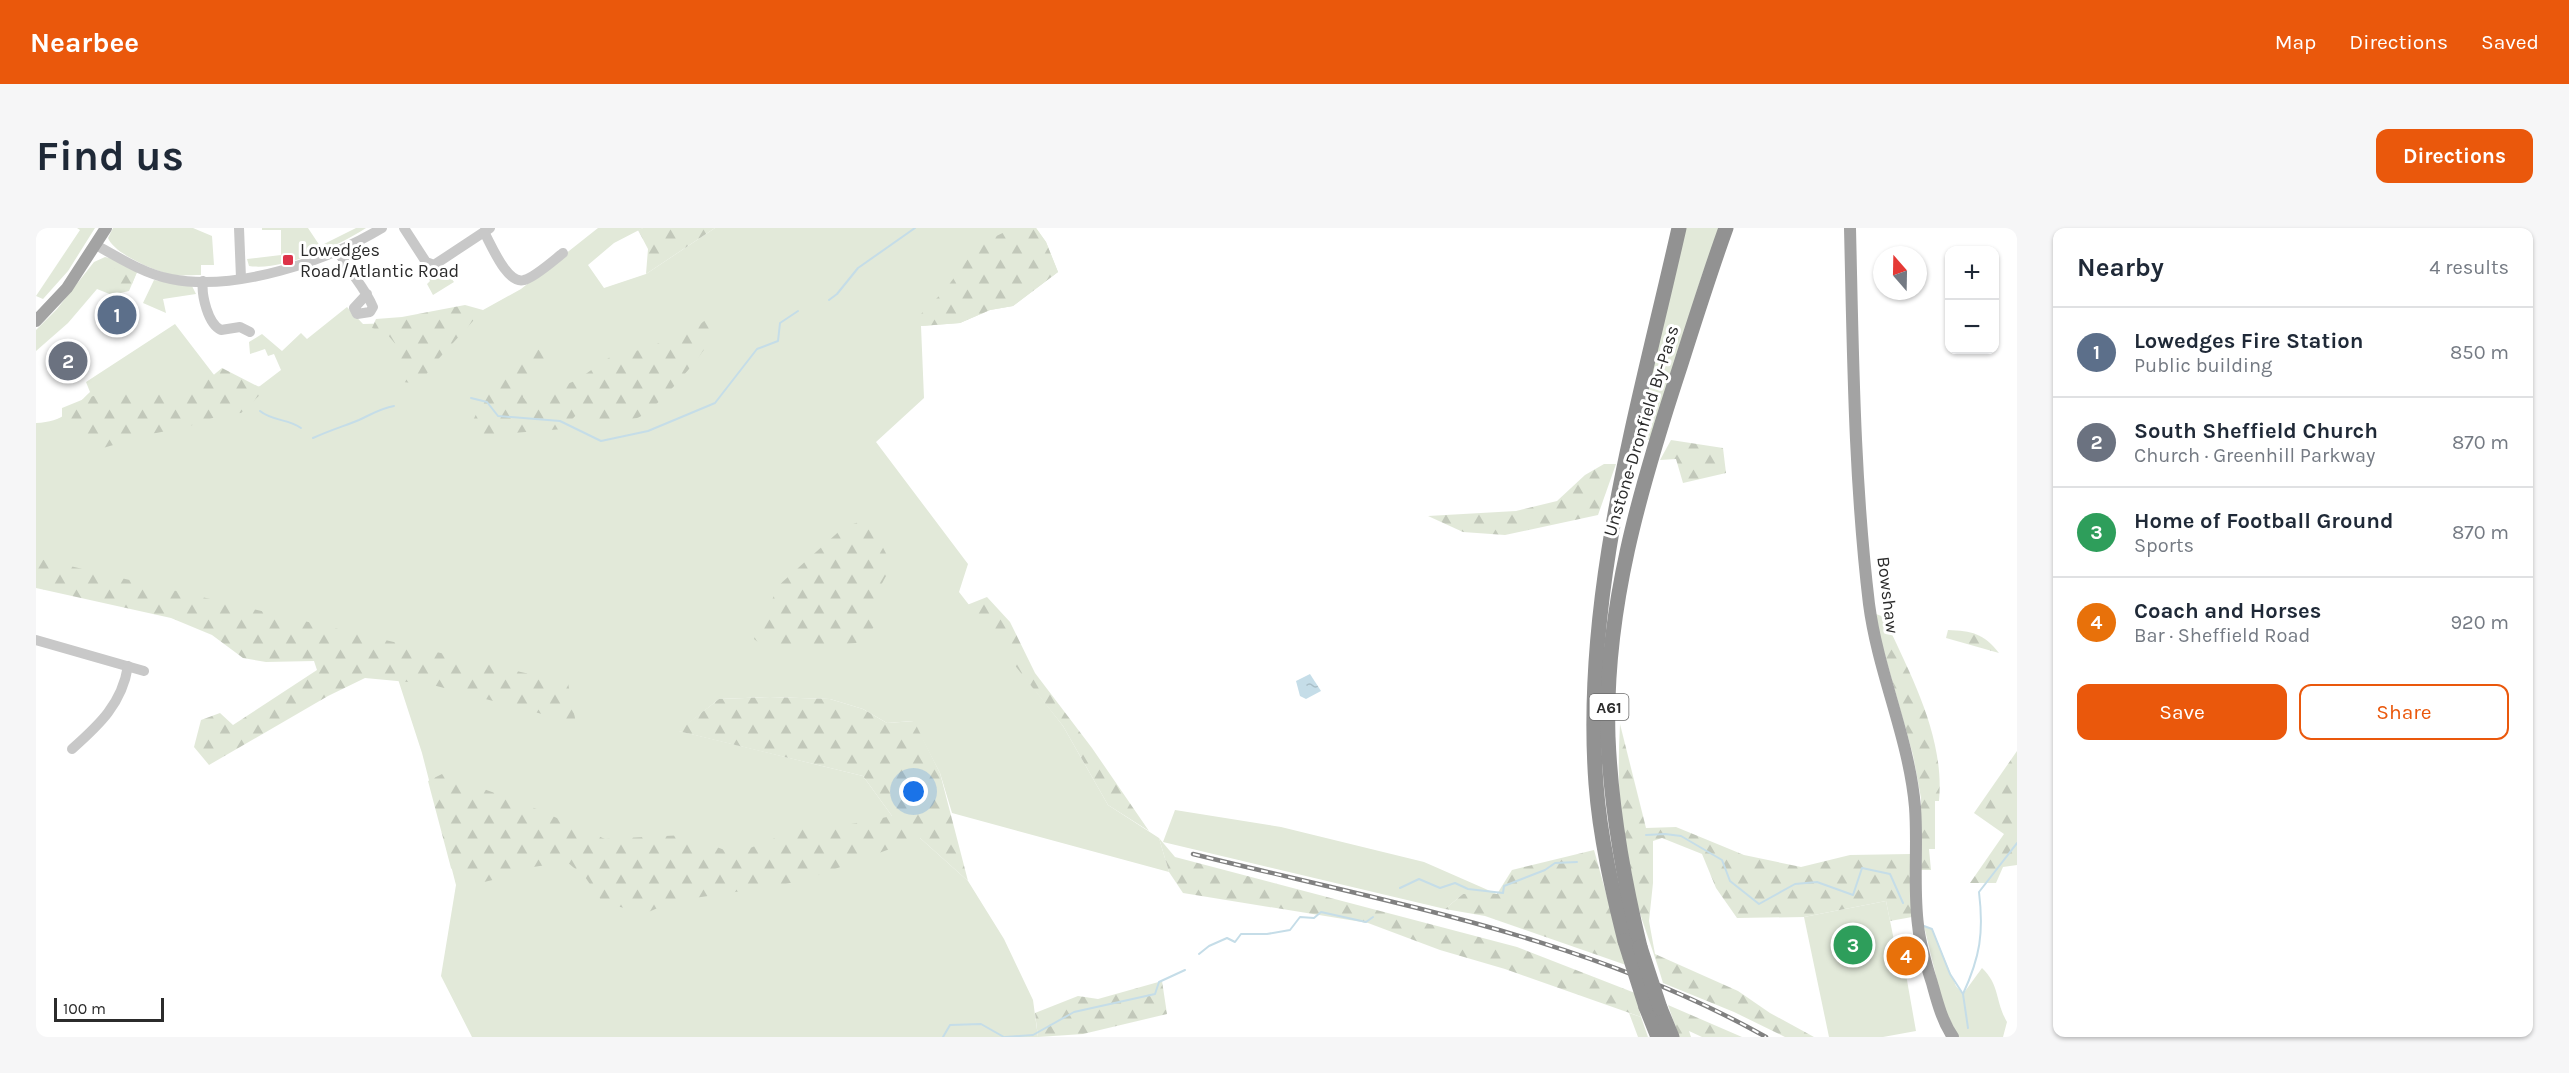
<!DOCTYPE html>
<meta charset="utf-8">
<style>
:root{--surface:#fff;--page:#f6f6f7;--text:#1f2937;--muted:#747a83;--line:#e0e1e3;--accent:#ea580c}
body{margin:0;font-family:Karla,sans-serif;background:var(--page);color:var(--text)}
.controls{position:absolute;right:18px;top:18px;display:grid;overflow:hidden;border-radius:12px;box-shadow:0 2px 4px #0004}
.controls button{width:54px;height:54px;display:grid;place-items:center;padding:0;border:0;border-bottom:2px solid var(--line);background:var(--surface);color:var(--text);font:30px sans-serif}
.compass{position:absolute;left:1837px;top:18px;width:54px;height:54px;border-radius:50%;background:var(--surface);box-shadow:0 2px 4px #0004;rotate:340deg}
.scale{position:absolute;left:18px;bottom:15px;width:110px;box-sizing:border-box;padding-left:6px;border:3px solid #2b2b2b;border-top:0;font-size:16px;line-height:21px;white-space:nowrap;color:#2b2b2b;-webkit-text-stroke:4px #fff;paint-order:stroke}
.you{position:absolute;left:878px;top:564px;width:21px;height:21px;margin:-15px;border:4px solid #fff;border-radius:50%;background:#1a73e8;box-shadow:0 0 0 9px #1a73e833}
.badge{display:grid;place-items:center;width:39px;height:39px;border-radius:50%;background:var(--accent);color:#fff;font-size:20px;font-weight:700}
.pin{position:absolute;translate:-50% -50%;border:3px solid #fff;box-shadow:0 2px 6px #0006}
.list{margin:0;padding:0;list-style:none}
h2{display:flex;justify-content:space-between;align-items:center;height:78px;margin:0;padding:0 24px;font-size:26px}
h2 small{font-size:20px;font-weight:400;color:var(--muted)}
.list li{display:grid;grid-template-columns:39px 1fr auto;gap:18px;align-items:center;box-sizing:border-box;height:90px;padding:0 24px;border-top:2px solid var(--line)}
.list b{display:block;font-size:22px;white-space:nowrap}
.list p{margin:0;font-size:20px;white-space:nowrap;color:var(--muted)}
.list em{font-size:20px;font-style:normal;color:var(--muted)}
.actions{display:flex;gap:12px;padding:18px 24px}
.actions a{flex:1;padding:14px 0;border:2px solid var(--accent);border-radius:12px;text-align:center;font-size:21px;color:var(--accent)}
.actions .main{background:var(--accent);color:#fff}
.map{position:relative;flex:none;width:1981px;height:809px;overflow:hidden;border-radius:12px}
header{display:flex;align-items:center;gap:36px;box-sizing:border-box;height:84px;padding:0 30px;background:var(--accent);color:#fff}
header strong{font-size:28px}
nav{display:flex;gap:33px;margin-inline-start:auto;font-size:21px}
.intro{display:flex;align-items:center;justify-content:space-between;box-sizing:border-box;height:144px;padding:0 36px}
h1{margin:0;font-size:42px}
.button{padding:15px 27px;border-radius:12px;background:var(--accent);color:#fff;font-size:21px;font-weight:700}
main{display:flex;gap:36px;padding:0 36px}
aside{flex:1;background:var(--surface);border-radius:12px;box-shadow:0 2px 4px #0004}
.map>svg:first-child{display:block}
.grass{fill:#e2e9d9}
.forest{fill:url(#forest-firs)}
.water{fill:url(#water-ripples)}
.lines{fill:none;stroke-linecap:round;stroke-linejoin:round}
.stream{stroke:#c5dde8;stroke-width:2}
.minor{stroke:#c8c8c8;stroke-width:10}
.major{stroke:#a3a3a3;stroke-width:12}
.highway{stroke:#929292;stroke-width:15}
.rail-casing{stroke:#808080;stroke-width:4.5}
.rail{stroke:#fff;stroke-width:2;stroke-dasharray:7;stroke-linecap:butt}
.highway-bridge{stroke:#929292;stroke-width:15}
.poi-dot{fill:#dd3349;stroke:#fff;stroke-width:2}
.labels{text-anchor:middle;stroke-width:6;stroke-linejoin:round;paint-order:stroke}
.shield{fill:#fff;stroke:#6b6b6b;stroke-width:1.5}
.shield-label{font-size:16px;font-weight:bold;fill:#2b2b2b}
.poi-label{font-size:18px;fill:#2b2b2b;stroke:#fff;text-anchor:start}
.street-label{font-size:18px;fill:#2b2b2b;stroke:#fff}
</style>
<header>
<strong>Nearbee</strong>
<nav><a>Map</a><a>Directions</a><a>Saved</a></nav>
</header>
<div class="intro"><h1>Find us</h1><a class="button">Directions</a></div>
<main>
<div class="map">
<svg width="1981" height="809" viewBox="0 0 1981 809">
<defs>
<pattern id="forest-firs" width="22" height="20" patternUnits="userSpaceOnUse" patternTransform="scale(1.5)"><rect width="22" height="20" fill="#e2e9d9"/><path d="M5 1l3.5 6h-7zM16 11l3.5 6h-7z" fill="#c2c8ba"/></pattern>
<pattern id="water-ripples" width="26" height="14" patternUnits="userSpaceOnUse" patternTransform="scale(1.5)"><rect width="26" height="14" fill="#c5dde8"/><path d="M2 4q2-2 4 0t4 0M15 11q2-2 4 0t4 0" fill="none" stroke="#a9bec7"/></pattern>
</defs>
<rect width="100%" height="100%" fill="#fff"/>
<!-- grass -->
<g class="grass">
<path d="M41,0H59L32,43L7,71L0,68L44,2Z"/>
<path d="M77,0H157L176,8L178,37H165V47C156,47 146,48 137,47C121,44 78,26 72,10Z"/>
<path d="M226,0H272L284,18L320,0H330C303,18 246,43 213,38L211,31L245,27V2H226Z"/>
<path d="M562,0H607L578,15L552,37L568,60L610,46L679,0H1000L1010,14L1022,44L977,78L954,82L924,95L885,98L888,170L840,214L932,336L923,364L1027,498L1072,577L1123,610L1133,644L916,585L904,545L877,493L851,495L827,481L794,471L734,469L683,471L643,503L827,548L856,588L884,610L932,653L968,711L997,772L1002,809H436L405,748L420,657L386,525L359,442L0,339V195C28,194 35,182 54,164L50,154L139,96L195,169L224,158L245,142L238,126L232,128L229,121L214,126L213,114L226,106L246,123L265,105L271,111L311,79L327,96L362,95L447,82L485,61Z"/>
<path d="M1648,0H1684L1666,47L1614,212L1601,210Z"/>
<path d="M69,29L78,31L101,44L93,63L76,67L61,61L32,95L0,123V102L21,81L58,34Z"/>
<path d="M406,38L418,54L397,67L391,56L394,53L388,42Z"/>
<path d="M118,52L156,58L160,66L127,71L130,85L107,75Z"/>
<path d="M1139,582L1245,599L1388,634L1461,666H1427L1409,681L1127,614Z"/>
<path d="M1850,673L1864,742L1869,741L1880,803L1847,809H1793L1768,689Z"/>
<path d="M1888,698L1896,701L1920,758L1927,766L1946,740C1964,757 1959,773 1971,794L1967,809H1922L1907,777Z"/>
<path d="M1593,785L1605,789L1612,809H1602Z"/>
</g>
<!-- forest -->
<g class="forest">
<path d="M607,0H679L610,46L612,21L602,2Z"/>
<path d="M977,0H1000L1010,14L1022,44L977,78L954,82L924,95L885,98L879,92L909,62L934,28L950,13Z"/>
<path d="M84,37L101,44L96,56L79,63L74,57C74,47 75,42 84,37Z"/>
<path d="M429,77L447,82L396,138L384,156L367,154L358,137L367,125L351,106L336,100L340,91L366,89Z"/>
<path d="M672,90L678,93C676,99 676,107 674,112C666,128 618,185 601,190C582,194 559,192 541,186L527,201L477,205L449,211L433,202C446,168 471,140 497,116L510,129L487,161V169L490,173L541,152L574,129L594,125L653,105Z"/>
<path d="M186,140L229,162L205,185L188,186L151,199L115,206L67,220L52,218L39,210L26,196V180L53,169L77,164L139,167L157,164Z"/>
<path d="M1635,212L1687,220L1690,245L1647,255L1640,231L1624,232Z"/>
<path d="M1568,236H1580L1562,287L1469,307L1427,304L1392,288L1480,283L1521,273L1549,247Z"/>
<path d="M829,292L841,308L856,337L838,370L842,396L820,415L757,421H731L718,411L743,357L808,299Z"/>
<path d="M0,330L532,455L540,495L393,456L329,450L292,468L173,537L158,519L165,492L184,485L197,497L281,442L278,433L230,434L207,430L176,407L135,390L0,360Z"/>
<path d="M951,369L974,394L999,445L1056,520L1113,603L1072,577L1027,498L931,377Z"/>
<path d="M1840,386L1848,389C1874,446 1909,508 1903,573H1899V621H1893L1895,642H1885V570L1877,527L1843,406Z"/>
<path d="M1912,402C1936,403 1947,405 1963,425L1910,410Z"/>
<path d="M734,469L794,471L827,481L851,495L878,493L904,545L932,653L884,610L777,649L746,657L638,673L610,685L567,675L549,649L531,634L497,639L461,651L435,657L426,652L415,640L392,553L406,546L489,576L569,611L649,607L699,626L764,600L800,599L856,588L827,548L642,503L683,471Z"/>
<path d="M1584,496L1610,600L1640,599L1708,627L1765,639L1814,627L1874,626L1876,689L1854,693L1850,673L1768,689L1701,690L1680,660L1666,626L1626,610L1617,613V655L1613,693L1619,726L1702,763L1734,785L1778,809H1749L1698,784L1627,755C1617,720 1603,688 1595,653C1583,601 1581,549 1584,496Z"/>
<path d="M1981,523V637L1967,639L1960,655H1934L1968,606L1938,585Z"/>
<path d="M1123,610L1139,629L1481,719L1599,765L1605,789L1469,741L1404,722L1332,695L1147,665L1133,644Z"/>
<path d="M1558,622L1590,737L1449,688L1409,681L1427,666H1461L1476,642Z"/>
<path d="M1126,753L1131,786L1047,806L1002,809L999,785L1042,768L1062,771Z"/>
<path d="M1632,777L1706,809H1666L1653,803L1655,809H1643Z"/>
</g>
<!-- water -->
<path class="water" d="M1274,446L1285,463L1270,471L1264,468L1260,453Z"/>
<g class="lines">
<!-- stream -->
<g class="stream">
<path d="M793,72L801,66L822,40L879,0"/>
<path d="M435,170L451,174L462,188L524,193L565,213L612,203L679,175L721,121L742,113L744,95L762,83"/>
<path d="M224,183C236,193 253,191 265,200"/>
<path d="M277,210C292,203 308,198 323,192C334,187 345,180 358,178"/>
<path d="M1610,607L1629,606L1645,608L1686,632L1694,653L1723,676L1759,656L1781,654L1817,667L1826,640L1854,646L1867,675"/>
<path d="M1364,660L1383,651L1404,660L1419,655L1432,661L1467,665L1468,658L1509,642L1519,635L1541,634"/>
<path d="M1888,698L1896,701L1914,746L1927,766L1932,800"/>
<path d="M1163,726L1173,718L1191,710L1199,714L1205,706H1231L1254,702L1264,689L1278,690L1285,684L1330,694L1337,689"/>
<path d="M1927,766C1944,729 1948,705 1943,664L1981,615"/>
<path d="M907,809L914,797L945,796L968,809"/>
<path d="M969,809L997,807L1038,784L1119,766L1123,754L1149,742"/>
</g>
<!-- minor -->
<g class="minor">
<path d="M203,0L205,50"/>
<path d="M368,0L390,34L398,37L454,0"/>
<path d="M448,4C455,16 471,57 488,52C498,50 518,32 527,25"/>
<path d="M60,17C83,30 109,46 135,51C200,64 291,33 346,0"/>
<path d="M303,24C312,43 329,59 337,79L334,84L321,86L318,80L331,66"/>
<path d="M167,53C165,67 172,96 185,102L204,99L214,104"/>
<path d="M0,412L108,443"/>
<path d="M36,521C63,497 86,476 92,438"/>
</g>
<!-- major -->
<g class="major">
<path d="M1814,0C1817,126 1818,251 1833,376C1842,445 1873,510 1879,579C1882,618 1877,658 1882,697C1884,717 1890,736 1896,755C1901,773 1906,793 1917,809"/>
<path d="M0,93L31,60L70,0"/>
</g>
<!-- highway -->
<g class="highway">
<path d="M1589,713C1576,661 1564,609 1560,556C1546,368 1602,182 1643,0"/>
<path d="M1604,719C1587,649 1575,581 1572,509C1568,382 1604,261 1643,142C1658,95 1673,47 1690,0"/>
<path d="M1610,779L1622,809"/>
<path d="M1624,780L1636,809"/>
</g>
<!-- rail casing -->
<g class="rail-casing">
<path id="rail" d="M1157,626C1350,674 1555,710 1730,809"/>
</g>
<!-- rail -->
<use href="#rail" class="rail"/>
<!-- highway-bridge -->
<g class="highway-bridge">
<path d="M1589,713L1610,779"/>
<path d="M1604,719L1624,780"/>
</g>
</g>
<!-- markers -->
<rect class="poi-dot" x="246" y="26" width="12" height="12" rx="3"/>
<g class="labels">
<!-- shield labels -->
<rect class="shield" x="1553.5" y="466" width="39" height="26" rx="4.5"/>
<g class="shield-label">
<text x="1573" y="485">A61</text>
</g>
<!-- poi labels -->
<g class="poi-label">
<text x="264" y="28">Lowedges<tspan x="264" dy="21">Road/Atlantic Road</tspan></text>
</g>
<!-- street labels -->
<g class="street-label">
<text transform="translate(1605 203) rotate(-73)" y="6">Unstone-Dronfield By-Pass</text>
<text transform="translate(1852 367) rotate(83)" y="6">Bowshaw</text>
</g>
</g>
</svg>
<div class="controls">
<button>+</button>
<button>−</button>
</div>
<svg class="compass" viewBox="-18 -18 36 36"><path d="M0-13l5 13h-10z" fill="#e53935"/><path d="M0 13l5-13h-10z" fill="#747a83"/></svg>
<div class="scale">100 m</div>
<div class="you"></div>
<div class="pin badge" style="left:81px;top:87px;background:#5c6f8a">1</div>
<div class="pin badge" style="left:32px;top:133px;background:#6b7280">2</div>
<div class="pin badge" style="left:1817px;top:717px;background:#2e9e5b">3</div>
<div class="pin badge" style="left:1870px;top:728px;background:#e8710a">4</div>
</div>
<aside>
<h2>Nearby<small>4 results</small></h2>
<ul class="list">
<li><span class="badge" style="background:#5c6f8a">1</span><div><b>Lowedges Fire Station</b><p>Public building</p></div><em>850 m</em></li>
<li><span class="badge" style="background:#6b7280">2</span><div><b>South Sheffield Church</b><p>Church · Greenhill Parkway</p></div><em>870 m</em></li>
<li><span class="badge" style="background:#2e9e5b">3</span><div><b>Home of Football Ground</b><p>Sports</p></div><em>870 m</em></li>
<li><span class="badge" style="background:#e8710a">4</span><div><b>Coach and Horses</b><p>Bar · Sheffield Road</p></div><em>920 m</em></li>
</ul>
<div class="actions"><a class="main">Save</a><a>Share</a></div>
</aside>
</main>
